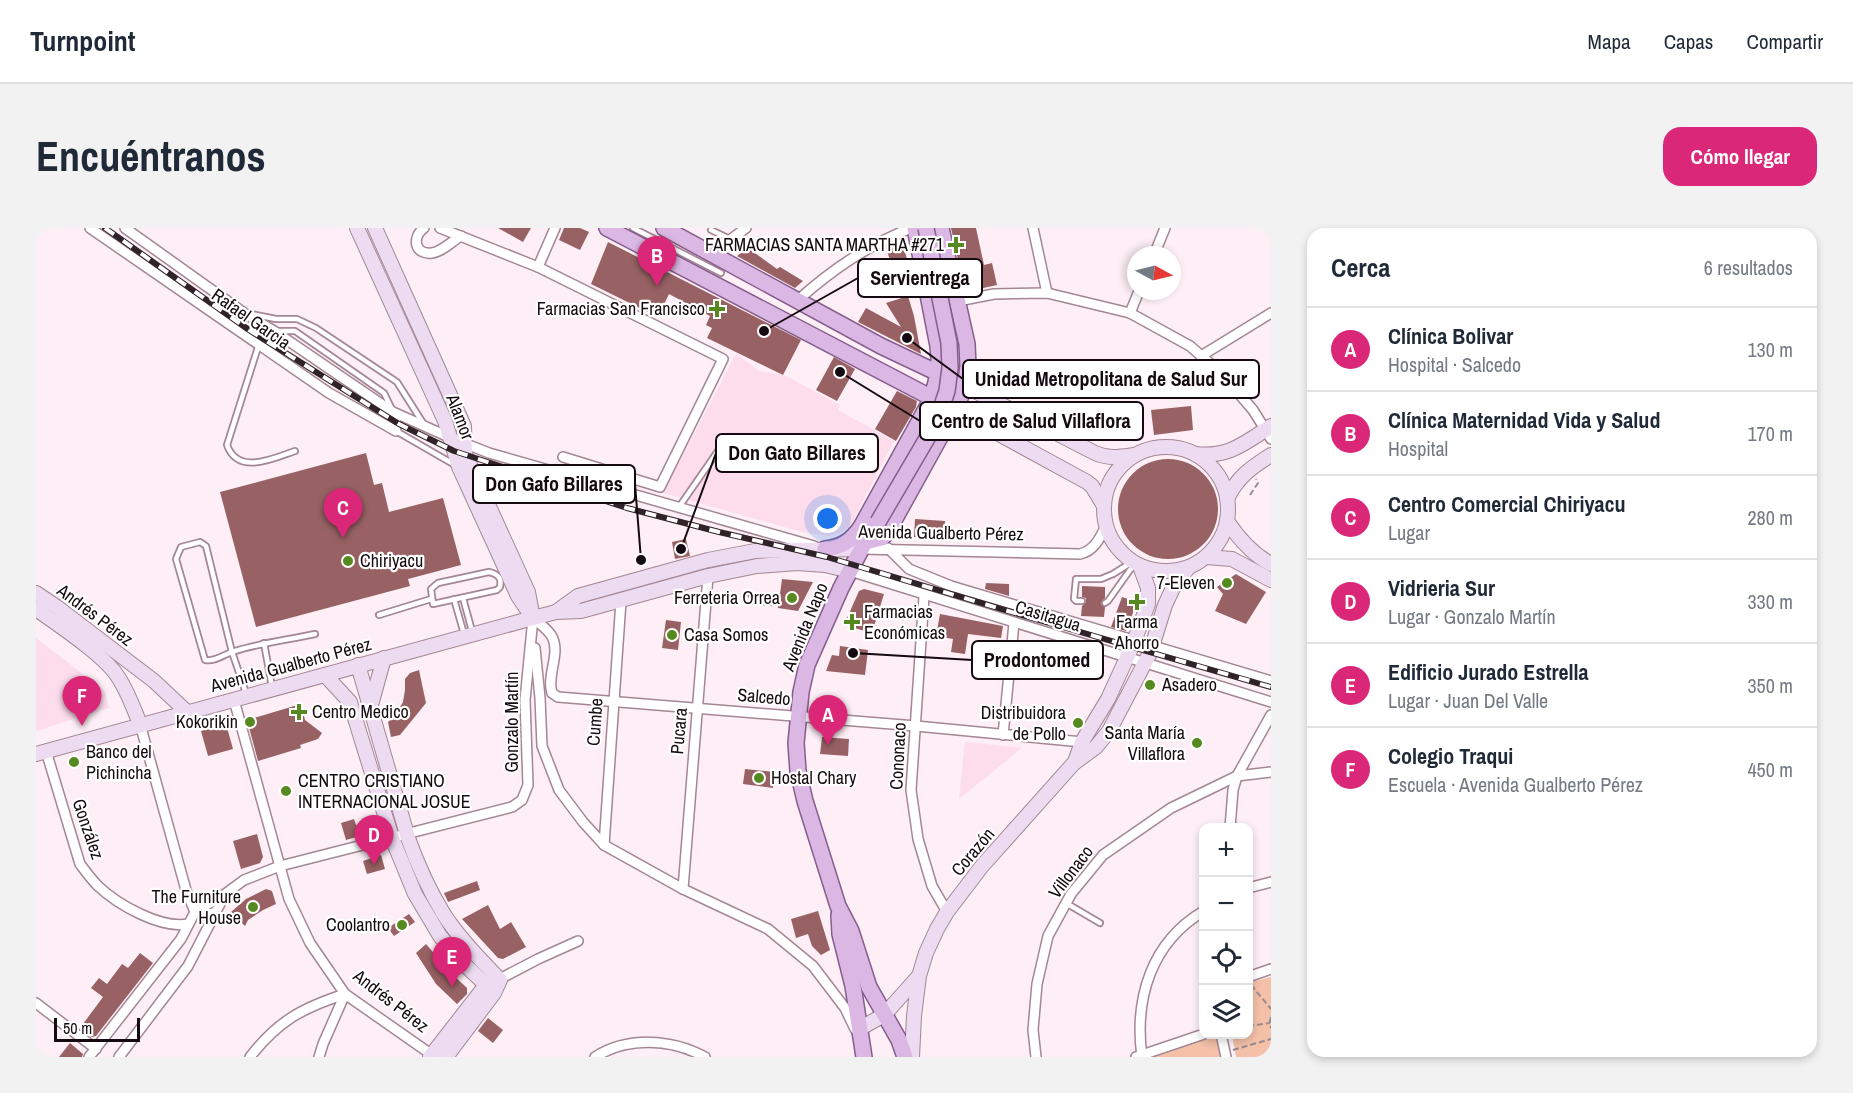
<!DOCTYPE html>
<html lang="es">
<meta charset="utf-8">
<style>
:root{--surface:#fff;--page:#f2f2f3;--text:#1f2937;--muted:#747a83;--line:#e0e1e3;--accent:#db2777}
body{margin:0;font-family:"Archivo Narrow",sans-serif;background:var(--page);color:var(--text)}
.controls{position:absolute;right:18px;bottom:18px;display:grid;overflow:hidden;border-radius:12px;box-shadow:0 3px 9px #0003}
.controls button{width:54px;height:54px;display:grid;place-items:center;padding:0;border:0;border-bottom:2px solid var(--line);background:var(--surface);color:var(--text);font:30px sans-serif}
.compass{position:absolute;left:1091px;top:18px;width:54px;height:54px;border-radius:50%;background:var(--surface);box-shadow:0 3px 9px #0003;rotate:97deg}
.scale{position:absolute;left:18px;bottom:15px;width:86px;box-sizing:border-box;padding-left:6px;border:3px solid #150a0f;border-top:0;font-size:16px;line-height:21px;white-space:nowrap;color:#150a0f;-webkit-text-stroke:4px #fff;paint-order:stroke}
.you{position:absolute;left:792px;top:291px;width:21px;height:21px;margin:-15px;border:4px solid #fff;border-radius:50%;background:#1a73e8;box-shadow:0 0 0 9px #1a73e833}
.badge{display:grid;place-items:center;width:39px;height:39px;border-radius:50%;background:var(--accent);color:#fff;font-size:20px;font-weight:700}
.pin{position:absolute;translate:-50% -50px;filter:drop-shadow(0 2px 3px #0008)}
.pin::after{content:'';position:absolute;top:32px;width:21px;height:18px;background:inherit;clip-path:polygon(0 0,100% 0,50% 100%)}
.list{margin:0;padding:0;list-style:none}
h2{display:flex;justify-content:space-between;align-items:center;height:78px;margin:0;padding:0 24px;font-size:26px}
h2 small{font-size:20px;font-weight:400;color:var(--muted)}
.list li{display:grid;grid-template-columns:39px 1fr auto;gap:18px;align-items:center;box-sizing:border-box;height:84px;padding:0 24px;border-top:2px solid var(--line)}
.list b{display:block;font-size:22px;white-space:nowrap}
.list p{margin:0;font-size:20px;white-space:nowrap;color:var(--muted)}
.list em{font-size:20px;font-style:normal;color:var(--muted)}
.icon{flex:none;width:33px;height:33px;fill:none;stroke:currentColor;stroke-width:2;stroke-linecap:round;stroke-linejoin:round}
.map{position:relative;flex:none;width:1235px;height:829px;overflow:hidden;border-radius:18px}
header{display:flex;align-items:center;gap:36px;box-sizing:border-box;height:84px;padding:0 30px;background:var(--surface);border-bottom:2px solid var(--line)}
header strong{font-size:28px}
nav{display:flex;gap:33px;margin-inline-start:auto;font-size:21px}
.intro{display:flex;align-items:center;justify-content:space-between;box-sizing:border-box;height:144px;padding:0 36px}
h1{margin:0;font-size:42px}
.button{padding:15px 27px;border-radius:18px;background:var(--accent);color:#fff;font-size:21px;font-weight:700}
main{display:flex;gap:36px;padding:0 36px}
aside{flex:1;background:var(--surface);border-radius:18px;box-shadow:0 3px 9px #0003}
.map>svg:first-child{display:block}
.built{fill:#fddcec}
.green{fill:#f4c0a8}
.building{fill:#986264}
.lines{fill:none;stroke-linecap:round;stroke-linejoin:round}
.lane-casing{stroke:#a48694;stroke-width:8}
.street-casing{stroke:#a48694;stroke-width:12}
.secondary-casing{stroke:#a48694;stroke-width:16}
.primary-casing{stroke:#865d8d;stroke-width:18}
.path{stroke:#988b91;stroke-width:2;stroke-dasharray:6 3;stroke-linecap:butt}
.lane{stroke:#fff;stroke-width:4.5}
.street{stroke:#fff;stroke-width:9}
.secondary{stroke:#eddcf1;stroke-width:14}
.primary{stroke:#dbb8e3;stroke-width:15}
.rail-casing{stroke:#2f2328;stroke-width:6}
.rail{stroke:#fff;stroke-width:4;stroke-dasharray:11;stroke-linecap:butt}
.primary-bridge-casing{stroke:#865d8d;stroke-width:18;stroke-linecap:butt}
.primary-bridge{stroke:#dbb8e3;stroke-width:15}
.poi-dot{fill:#568a21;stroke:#fff;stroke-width:2}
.labels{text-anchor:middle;stroke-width:4.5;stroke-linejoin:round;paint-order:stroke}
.poi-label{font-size:18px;fill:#150a0f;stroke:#fff;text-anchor:end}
.street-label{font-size:18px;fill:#150a0f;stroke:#fff}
.leader{fill:none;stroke:#150a0f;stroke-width:2}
.callout-dot{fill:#150a0f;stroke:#fff;stroke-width:2}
.callout{fill:#fff;stroke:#150a0f;stroke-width:2}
.callout-label{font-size:20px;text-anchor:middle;font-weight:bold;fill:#150a0f}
</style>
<header>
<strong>Turnpoint</strong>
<nav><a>Mapa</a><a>Capas</a><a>Compartir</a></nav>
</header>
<div class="intro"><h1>Encuéntranos</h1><a class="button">Cómo llegar</a></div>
<main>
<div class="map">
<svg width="1235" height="829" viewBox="0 0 1235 829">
<rect width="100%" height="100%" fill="#fdeff5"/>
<!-- built -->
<g class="built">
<path d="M700,126L723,143L750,148L804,177L802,182L858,213L815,296L808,303L801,306L793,308L766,304L627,265Z"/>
<path d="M0,410L69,463L73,480L0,503Z"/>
<path d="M929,514L986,520L923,571Z"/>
</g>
<!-- green -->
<g class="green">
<path d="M1235,749V829H1200L1196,807L1212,806L1213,758L1219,753Z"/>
<path d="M1167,805L1168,806L1185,807L1190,829H1093Z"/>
</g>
<!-- building -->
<g class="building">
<path d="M462,0H495L487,14Z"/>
<path d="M528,0H544L553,4L544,22L523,12Z"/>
<path d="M915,0H940L948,37L956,35L961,57L929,64Z"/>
<path d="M864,12L866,13L871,31L855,36L850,19Z"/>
<path d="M572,14L765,112L747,147L671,110L676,100L670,97L674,88L633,66L622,89L555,56Z"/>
<path d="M712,20L741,41L744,39L767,53L759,60L701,28Z"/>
<path d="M872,68L878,88L885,126L822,94L830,80L865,99L850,75Z"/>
<path d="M798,129L819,141L801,173L780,162Z"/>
<path d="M861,163L881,173L880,179L860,213L839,201Z"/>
<path d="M1155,178L1157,202L1118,207L1115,182Z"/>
<path d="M330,225L338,257L346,255L353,284L407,270L425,337L372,351L374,358L220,399L184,264Z"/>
<circle cx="1132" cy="281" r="50"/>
<path d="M879,291L909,293L908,311L878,309Z"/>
<path d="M650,311L654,328L639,331L636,314Z"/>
<path d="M1200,346L1230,364L1210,396L1179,383L1187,366L1181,359Z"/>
<path d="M746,351L777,354L762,383L742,380V378L717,377L710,365L744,366Z"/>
<path d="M950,355L973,356V368L949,361Z"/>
<path d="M1046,358L1069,359V370L1065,375L1069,379L1068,389L1045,388L1046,378L1050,374V370L1046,369Z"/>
<path d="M828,361L848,366L836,405L808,397L823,363Z"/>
<path d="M1086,369L1101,374L1090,403L1075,399Z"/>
<path d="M904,386L967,398L965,410L932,406L929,426L915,424L917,411L900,408Z"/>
<path d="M630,392L645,394L642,422L626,420Z"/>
<path d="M1012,413L1044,422L1040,437L1008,428Z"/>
<path d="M804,418L832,422L829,447L790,443L796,427L803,428Z"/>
<path d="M383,442L390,475L364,507L355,509L352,494L359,488L367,474L369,462V451L374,445Z"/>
<path d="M265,476L269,492L286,505L282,511L264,517L265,520L222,533L211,492Z"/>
<path d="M190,496L197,521L172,528L165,503Z"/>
<path d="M786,509L813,511L812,528L784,526Z"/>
<path d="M709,541L739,544L737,560L707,556Z"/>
<path d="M318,591L320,597L339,592L341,603L310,612L305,595Z"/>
<path d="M221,606L227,629L224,635L205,641L197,613Z"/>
<path d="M345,627L349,641L331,646L327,633Z"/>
<path d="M441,653L444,662L412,674L408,665Z"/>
<path d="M230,661L236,663L240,676L227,682L212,692L209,698L195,684L210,671Z"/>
<path d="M452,677L464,701L475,694L490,719L467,731L462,730L426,691Z"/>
<path d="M782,683L794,722L785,727L776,718L772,706L760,710L755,691Z"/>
<path d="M373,686L379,694L358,708L352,700Z"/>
<path d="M390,716L414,744L431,760V766L421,776L400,756L380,725Z"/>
<path d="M104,725L117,735L60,808L56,809L44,800L67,769L55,760L63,750L71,756L86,736L92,740Z"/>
<path d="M452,790L467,802L457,815L442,803Z"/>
<path d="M34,815L47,826L46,829H23Z"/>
</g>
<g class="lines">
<!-- lane casing -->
<g class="lane-casing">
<g id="lane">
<path d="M597,0L685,45"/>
<path d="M675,2L694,11"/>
<path d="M215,86L240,91H261L280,100L361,154L387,195"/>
<path d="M201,99L213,102H232"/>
<path d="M240,103H259L348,165L363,196L360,203L419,237"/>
<path d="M223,116L191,217C202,248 238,230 259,223"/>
<path d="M643,279L684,220L696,210L729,226"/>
<path d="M453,344C462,346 466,350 464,359L461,362L397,376L395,361L402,355Z"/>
<path d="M427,370L436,403"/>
<path d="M418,371L428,406"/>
<path d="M1046,373H1040L1038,371L1040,351H1065L1077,346L1096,334"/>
<path d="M1069,375L1072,373L1094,342L1100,336"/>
<path d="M343,387L395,371"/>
<path d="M228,415L236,459"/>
<path d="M210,465L196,424L170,318L164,314L145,319L140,331L169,432C178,434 187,427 196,424C223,415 251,412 279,406"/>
<path d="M1030,675L1064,695"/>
</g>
</g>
<!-- street casing -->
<g class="street-casing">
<g id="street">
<path d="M54,0L293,165L360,203"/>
<path d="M89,0L208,85L238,103L357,184L415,210L453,225L778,318"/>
<path d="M388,0C376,9 378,27 396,25C406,24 416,13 425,8"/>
<path d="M404,0L502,39"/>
<path d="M519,0L502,39L687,131L624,259L527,229"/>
<path d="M997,0L1011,65"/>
<path d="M675,26L710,0"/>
<path d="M1118,27L1129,0"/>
<path d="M762,72C798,40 831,18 875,0"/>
<path d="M922,73L958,66L1011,65L1094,85L1154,118L1186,146L1217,182L1235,211"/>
<path d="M1094,85L1103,63"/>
<path d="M1165,128L1235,85"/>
<path d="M852,320L873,341L915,358L1235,453"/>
<path d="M825,321L1044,326C1058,323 1064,310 1070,298"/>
<path d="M814,343L1235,474"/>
<path d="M888,368L875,562L882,611L896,658L911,684"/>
<path d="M497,390C503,395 511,401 515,407C526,424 510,447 516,465L522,469L880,498L1046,514"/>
<path d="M499,420L504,470L506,518L523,562L547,594L568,617L647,661L732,701L777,738L809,780L819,801"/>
<path d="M198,472L253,671L274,715L309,766L399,829"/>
<path d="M104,496L150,662L159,684L168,687L178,685"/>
<path d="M967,507L978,395"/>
<path d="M10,523L44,636C50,644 55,651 62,658C82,677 125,701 152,696"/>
<path d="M1194,600L1197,562L1201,548L1235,487"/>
<path d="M568,617L585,373"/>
<path d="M1212,660L1235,654"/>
<path d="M647,661L672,348"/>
<path d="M1212,749L1235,741"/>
<path d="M458,754L502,731L542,713"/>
<path d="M0,775L60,821"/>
<path d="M1185,806L1190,829"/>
<path d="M53,829L145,711L159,684L189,666L208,652L244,638L476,579L486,572L492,557L489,472L497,390"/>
<path d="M83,829L152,738L188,668"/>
<path d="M214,829C242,793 266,780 309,766"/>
<path d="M283,829L287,816L309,766"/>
<path d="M559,829C592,808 636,811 669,829"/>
<path d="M1000,829L997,802L1001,756L1012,708L1035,666L1067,627L1135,580L1201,548L1235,544"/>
<path d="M1100,829L1168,806"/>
<path d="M1106,829C1098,771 1115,714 1168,683"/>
</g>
</g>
<!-- secondary casing -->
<g class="secondary-casing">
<g id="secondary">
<path d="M321,0L409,193L423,239L482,368L497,390"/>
<path d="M339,0L428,198L429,226L492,364L496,385"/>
<path d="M929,158L1059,225C1073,231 1083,229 1098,227"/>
<path d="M919,182L1051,254L1056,258L1068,278"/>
<circle cx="1130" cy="281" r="62"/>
<path d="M1159,226C1192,230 1209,215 1235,198"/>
<path d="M1191,271C1201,249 1216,239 1235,227"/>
<path d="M1191,293C1203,311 1216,326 1235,336"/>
<path d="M1170,329L1196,331L1235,352"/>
<path d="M0,365L21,379L118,453L151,484"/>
<path d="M0,381C21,396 66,426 80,446C91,461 97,479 104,496"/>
<path d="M520,384L542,368L672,332L719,323L825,321"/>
<path d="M322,437L372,610C381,635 393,662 407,685C422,709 444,731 464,752L458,765L410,829"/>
<path d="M289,447L314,474L356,610L379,666L404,708L426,734L450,757L394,829"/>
<path d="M335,477L348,430"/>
<path d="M0,526L497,390L520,384L545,383L672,348L721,338L761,335L789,337L814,343"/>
<path d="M1039,534L1046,514L1072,471L1098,414L1112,376V360L1104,338"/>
<path d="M823,801L848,787L882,749"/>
<path d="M876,829L878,788L883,748L890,725L901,701L911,684L946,638L1038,535L1060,519L1073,503L1114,425L1129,377L1137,360L1152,340"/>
</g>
</g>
<!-- primary casing -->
<g class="primary-casing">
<g id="primary">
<path d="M571,0L919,182"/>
<path d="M628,0L845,118L923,155"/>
<path d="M842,294L829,314L805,360L771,437L765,464L760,515L762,543L769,573L802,678L815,703L833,759L863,812L869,829"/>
<path d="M829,314L846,310L851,305L919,182L929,158L932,138L931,116L905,0"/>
<path d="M829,314L825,299L896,170L902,146L903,131L902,118L879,0"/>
<path d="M789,321C806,319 815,313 825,299"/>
<path d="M803,687L804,706L817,758L828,829"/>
</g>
</g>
<!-- path -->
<g class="path">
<path d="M1214,267L1222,255L1220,251"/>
<path d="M1215,757L1235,781"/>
<path d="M1235,789L1234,793L1235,800"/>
<path d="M1212,798L1234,795"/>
<path d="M1197,822L1235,811"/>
<path d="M1232,829L1235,828"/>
</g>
<!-- lane -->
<use href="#lane" class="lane"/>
<!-- street -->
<use href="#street" class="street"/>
<!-- secondary -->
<use href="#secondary" class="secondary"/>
<!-- primary -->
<use href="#primary" class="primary"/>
<!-- rail casing -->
<g class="rail-casing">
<path id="rail" d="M69,0L213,102L363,196L418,223L591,280L683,304L791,329L982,386L1235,459"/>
</g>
<!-- rail -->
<use href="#rail" class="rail"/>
<!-- primary-bridge casing -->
<g class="primary-bridge-casing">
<path id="primary-bridge" d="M842,294L900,195L911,163L914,140L913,115L890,0"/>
</g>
<!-- primary-bridge -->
<use href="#primary-bridge" class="primary-bridge"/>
</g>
<!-- markers -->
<g class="poi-dot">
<path d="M917 8h6v6h6v6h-6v6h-6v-6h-6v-6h6z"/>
<path d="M678 72h6v6h6v6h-6v6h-6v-6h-6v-6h6z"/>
<circle cx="312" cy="333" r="6"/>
<circle cx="1191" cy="355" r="6"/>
<circle cx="756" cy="370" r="6"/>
<path d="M1098 365h6v6h6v6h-6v6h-6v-6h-6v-6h6z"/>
<path d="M813 385h6v6h6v6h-6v6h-6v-6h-6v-6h6z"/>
<circle cx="636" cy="407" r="6"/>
<circle cx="1114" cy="457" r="6"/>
<path d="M260 475h6v6h6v6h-6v6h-6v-6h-6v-6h6z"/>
<circle cx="214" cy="494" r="6"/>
<circle cx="1042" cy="495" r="6"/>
<circle cx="1161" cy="515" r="6"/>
<circle cx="38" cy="534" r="6"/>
<circle cx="723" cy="550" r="6"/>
<circle cx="250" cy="563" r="6"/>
<circle cx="217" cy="679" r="6"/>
<circle cx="366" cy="697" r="6"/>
</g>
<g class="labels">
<!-- poi labels -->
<g class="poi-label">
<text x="908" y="23">FARMACIAS SANTA MARTHA #271</text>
<text x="669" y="87">Farmacias San Francisco</text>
<text x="324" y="339" text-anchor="start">Chiriyacu</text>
<text x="1179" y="361">7-Eleven</text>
<text x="744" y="376">Ferreteria Orrea</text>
<text x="828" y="390" text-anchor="start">Farmacias<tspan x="828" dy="21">Económicas</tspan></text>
<text x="1101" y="400" text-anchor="middle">Farma<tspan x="1101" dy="21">Ahorro</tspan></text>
<text x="648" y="413" text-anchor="start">Casa Somos</text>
<text x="1126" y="463" text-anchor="start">Asadero</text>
<text x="276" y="490" text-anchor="start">Centro Medico</text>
<text x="1030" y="491">Distribuidora<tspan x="1030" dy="21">de Pollo</tspan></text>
<text x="202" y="500">Kokorikin</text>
<text x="1149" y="511">Santa María<tspan x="1149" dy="21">Villaflora</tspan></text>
<text x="50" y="530" text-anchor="start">Banco del<tspan x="50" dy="21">Pichincha</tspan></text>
<text x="735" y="556" text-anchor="start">Hostal Chary</text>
<text x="262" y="559" text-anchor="start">CENTRO CRISTIANO<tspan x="262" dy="21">INTERNACIONAL JOSUE</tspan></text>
<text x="205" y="675">The Furniture<tspan x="205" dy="21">House</tspan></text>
<text x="354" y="703">Coolantro</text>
</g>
<!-- street labels -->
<g class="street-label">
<text transform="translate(215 91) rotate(35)" y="6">Rafael Garcia</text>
<text transform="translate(424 189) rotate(69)" y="6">Alamor</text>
<text transform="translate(905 305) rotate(1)" y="6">Avenida Gualberto Pérez</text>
<text transform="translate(59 387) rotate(37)" y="6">Andrés Pérez</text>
<text transform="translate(1012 388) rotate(17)" y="6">Casitagua</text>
<text transform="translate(769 399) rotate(-68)" y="6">Avenida Napo</text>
<text transform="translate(255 437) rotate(-15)" y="6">Avenida Gualberto Pérez</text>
<text transform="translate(728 469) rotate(5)" y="6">Salcedo</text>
<text transform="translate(476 494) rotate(-90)" y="6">Gonzalo Martín</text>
<text transform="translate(559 494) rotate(-86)" y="6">Cumbe</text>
<text transform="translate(643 503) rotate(-85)" y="6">Pucara</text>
<text transform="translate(862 528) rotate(-87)" y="6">Cononaco</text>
<text transform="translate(52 601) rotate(71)" y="6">González</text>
<text transform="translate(937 624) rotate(-50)" y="6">Corazón</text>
<text transform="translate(1035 644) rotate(-53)" y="6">Villonaco</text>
<text transform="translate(355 773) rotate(38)" y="6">Andrés Pérez</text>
</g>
</g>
<!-- callouts -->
<path class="leader" d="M728 103L822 50M871 110L927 151M804 144L884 193M645 321L680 225M605 332L599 256M817 425L936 432"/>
<g class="callout-dot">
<circle cx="728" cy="103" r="6"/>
<circle cx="871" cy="110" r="6"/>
<circle cx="804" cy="144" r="6"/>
<circle cx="645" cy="321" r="6"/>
<circle cx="605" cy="332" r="6"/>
<circle cx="817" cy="425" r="6"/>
</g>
<g class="callout">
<rect x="822" y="31" width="124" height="38" rx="6"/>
<rect x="927" y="132" width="296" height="38" rx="6"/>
<rect x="884" y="174" width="223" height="38" rx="6"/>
<rect x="680" y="206" width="162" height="38" rx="6"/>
<rect x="437" y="237" width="162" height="38" rx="6"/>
<rect x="936" y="413" width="131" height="38" rx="6"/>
</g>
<g class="callout-label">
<text x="884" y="57">Servientrega</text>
<text x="1075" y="158">Unidad Metropolitana de Salud Sur</text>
<text x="995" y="200">Centro de Salud Villaflora</text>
<text x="761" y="232">Don Gato Billares</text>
<text x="518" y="263">Don Gafo Billares</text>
<text x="1001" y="439">Prodontomed</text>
</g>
</svg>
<div class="controls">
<button>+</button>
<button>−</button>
<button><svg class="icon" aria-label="locate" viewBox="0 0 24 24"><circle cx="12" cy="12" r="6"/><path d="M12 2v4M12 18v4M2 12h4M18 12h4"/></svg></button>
<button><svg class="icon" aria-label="layers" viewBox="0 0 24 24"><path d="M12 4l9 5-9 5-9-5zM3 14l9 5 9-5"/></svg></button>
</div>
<svg class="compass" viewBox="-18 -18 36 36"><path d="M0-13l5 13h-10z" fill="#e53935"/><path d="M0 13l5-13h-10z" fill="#747a83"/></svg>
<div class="scale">50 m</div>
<div class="you"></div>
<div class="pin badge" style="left:792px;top:517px">A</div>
<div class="pin badge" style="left:621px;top:58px">B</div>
<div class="pin badge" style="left:307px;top:310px">C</div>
<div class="pin badge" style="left:338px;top:637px">D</div>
<div class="pin badge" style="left:416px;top:759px">E</div>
<div class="pin badge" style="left:46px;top:498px">F</div>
</div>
<aside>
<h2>Cerca<small>6 resultados</small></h2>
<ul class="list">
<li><span class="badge">A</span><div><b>Clínica Bolivar</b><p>Hospital · Salcedo</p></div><em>130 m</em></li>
<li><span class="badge">B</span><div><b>Clínica Maternidad Vida y Salud</b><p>Hospital</p></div><em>170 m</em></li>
<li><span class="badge">C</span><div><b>Centro Comercial Chiriyacu</b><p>Lugar</p></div><em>280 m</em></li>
<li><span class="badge">D</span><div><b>Vidrieria Sur</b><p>Lugar · Gonzalo Martín</p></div><em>330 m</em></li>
<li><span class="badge">E</span><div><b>Edificio Jurado Estrella</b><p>Lugar · Juan Del Valle</p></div><em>350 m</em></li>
<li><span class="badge">F</span><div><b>Colegio Traqui</b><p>Escuela · Avenida Gualberto Pérez</p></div><em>450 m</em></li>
</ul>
</aside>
</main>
